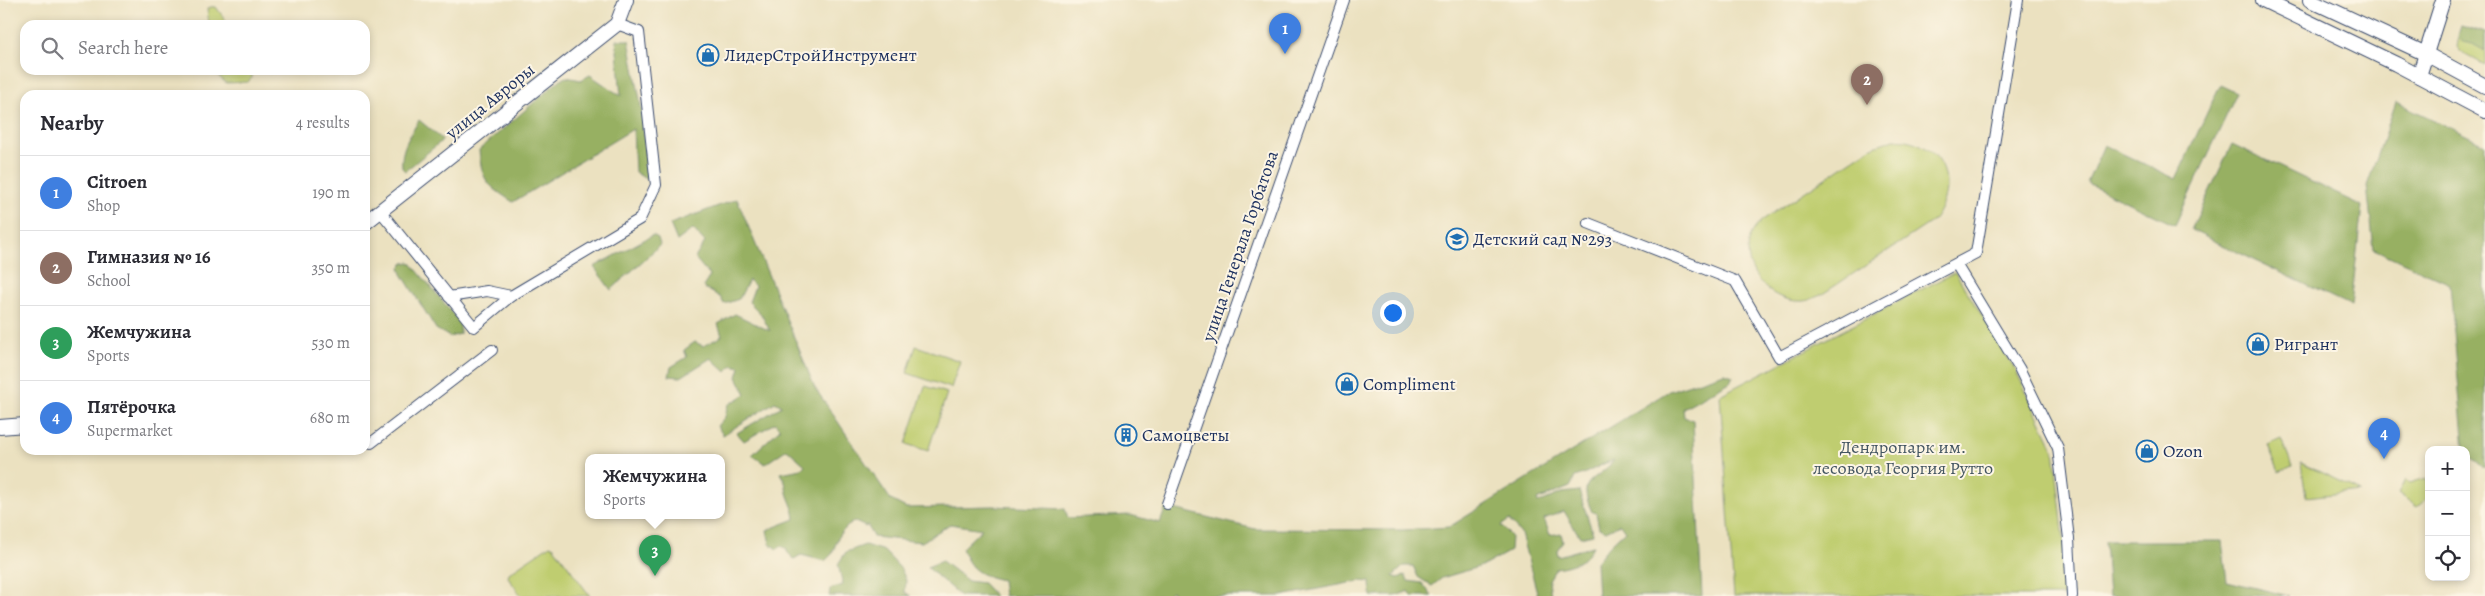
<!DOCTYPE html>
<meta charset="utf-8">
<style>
:root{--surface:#fff;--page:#f7f7f7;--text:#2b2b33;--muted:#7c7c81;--line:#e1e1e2;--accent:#2563eb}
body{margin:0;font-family:Alegreya,serif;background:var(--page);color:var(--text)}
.controls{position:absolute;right:15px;bottom:15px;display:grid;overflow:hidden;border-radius:10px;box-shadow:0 2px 8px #0003}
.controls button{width:45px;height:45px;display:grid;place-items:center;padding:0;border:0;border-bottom:1px solid var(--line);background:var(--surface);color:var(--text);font:25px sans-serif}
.you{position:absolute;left:1392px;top:312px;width:18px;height:18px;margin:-12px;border:4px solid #fff;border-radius:50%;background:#1a73e8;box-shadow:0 0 0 8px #1a73e833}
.badge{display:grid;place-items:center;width:32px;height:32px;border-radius:50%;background:var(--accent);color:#fff;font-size:16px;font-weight:700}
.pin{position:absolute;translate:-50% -41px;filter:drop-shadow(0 1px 2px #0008)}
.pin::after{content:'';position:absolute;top:26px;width:18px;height:15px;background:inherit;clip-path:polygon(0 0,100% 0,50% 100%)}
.popup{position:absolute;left:585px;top:454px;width:140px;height:65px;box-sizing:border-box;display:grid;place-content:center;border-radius:10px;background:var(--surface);filter:drop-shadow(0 1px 4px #0005);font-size:16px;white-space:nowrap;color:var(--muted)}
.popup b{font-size:19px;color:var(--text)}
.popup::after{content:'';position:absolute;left:50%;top:100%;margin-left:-10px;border:10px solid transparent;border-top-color:var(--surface)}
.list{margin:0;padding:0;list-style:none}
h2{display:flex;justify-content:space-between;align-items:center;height:65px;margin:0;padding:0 20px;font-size:21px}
h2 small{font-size:16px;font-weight:400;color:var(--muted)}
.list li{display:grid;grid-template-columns:32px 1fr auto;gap:15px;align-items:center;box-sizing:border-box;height:75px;padding:0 20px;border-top:1px solid var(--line)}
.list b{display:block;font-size:19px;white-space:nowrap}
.list p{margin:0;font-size:16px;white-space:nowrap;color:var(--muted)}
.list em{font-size:16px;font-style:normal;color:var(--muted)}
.icon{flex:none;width:28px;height:28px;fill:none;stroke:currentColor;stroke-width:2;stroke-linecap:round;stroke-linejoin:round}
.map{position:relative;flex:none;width:2485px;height:596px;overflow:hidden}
.search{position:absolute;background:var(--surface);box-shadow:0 2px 8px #0003;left:20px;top:20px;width:350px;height:55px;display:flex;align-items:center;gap:12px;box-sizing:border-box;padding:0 18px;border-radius:15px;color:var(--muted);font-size:19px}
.panel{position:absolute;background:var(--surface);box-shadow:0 2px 8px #0003;left:20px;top:90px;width:350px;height:365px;border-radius:15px}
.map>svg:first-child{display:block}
.green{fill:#bfcd6f;stroke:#6d7e66}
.forest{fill:#97b062;stroke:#597060}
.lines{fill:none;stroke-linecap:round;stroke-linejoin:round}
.street-casing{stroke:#3a4a6d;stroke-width:12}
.secondary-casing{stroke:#3a4a6d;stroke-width:16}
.street{stroke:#fff;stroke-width:10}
.secondary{stroke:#fff;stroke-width:14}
.labels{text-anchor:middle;stroke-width:4;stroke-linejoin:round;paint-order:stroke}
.poi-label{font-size:18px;fill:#1b2f5e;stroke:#fcf5e5;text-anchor:start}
.street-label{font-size:18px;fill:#1b2f5e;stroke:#fcf5e5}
.park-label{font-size:18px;fill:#445662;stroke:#fcf5e5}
</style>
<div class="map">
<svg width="2485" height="596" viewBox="0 0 2485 596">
<rect width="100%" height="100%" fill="#fcf5e5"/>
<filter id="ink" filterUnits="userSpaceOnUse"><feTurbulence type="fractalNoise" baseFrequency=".02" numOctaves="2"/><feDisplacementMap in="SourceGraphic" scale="10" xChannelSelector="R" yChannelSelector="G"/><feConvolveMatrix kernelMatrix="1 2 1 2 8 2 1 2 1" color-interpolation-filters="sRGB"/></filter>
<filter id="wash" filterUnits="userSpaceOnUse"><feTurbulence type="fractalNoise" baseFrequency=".0096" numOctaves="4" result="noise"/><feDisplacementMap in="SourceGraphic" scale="20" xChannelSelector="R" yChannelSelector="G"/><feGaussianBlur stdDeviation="1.12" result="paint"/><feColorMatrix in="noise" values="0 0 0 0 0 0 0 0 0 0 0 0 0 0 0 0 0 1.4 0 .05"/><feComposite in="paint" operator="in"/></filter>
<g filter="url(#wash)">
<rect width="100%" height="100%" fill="#ebe1c0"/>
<!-- green -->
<g class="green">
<path d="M210,7H216L229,25H209L207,9Z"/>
<path d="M2461,25L2485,33V65L2461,52L2457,47Z"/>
<path d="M212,70H252V78L248,82L226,83Z"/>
<path d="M1894,139C1942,140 1961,183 1933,221L1821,295C1815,297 1809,301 1803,301C1768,303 1737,267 1752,233C1754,229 1758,225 1761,221L1872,147Z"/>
<path d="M1955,272L2015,369L2054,450L2064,540L2067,596H1734L1720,395Z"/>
<path d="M916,346L960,361L951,388L907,373Z"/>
<path d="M925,386L947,393L928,451L906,444Z"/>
<path d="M2281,439L2292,466L2279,472L2268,445Z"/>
<path d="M2301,463L2360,491L2306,497Z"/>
<path d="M2426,478L2429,497L2417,507L2398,493L2405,480L2410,483Z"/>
<path d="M550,545L554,547L590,596H521L508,577L509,573Z"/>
</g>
<!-- forest -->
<g class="forest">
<path d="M2461,25L2485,33V51L2469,42L2462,41L2458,36Z"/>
<path d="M616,40H629L642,111L647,180L635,172L633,129L513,202C487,185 482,182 479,150L561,79L566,77L581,80L590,75L621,96Z"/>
<path d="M2220,85L2237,93L2175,225L2087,183L2104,145L2176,179Z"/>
<path d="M2396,102L2485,144V468L2466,455V450H2464L2450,284L2374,249L2367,186Z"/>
<path d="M419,120L443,140L405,171L402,168C400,149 410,136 419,120Z"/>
<path d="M2232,144L2362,206L2351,306L2191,230Z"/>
<path d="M737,199L815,388L891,500L906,508L993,506L1065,509L1068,518L1130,515L1160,523L1166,507L1255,529L1403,530L1449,527L1669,391L1724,373L1733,376L1730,382L1683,408L1684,417L1693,420L1702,596H1598L1596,562L1610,545L1625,531L1620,524L1606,531L1599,528L1596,513L1592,512C1576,476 1595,484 1614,460C1600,464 1589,473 1575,477L1570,487L1537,500L1538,503L1562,493L1579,491L1593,534L1580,537L1564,511L1544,519L1550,535L1561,533L1563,542L1557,550L1558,556L1593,546C1585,562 1573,565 1556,568L1549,580L1551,596H1538L1521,534L1509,520L1501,526L1511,536L1510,551L1485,565L1442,578L1432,586L1418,577L1413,566H1404L1393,576L1398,578L1405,575L1408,581L1422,583L1432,596H1412L1409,591L1396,596H1371L1370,582L1360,581L1281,596H1178L1172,591L1166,596H1004L1002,580C980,575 970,571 962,548L982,529L950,524L922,542L873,537L867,524L866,527L853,521L839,535L832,554L825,561L801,555L794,559L787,552V549L782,546L777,549L770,544L767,530L795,519C794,509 791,504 788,496C785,487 787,483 781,473L801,469L805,465L787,449L765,464L752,455L780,429L775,423L744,441L737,433L782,406L775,402L723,435L717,426L725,417L728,405L746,394L737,377L740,367L732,365L726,372L711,358L681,377L669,376L671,367L687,357L684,350L695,342L703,346L722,336L718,324L735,314L770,331L761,314L749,302L755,286L749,280L739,299L724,304L720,297L703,287L710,276L695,258L705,242L693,229L677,241L670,224Z"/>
<path d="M653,235L658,238L660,245L611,290L594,267Z"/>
<path d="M410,262L460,322V334L450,337L436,329L402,274L400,267L404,263Z"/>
<path d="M2105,541H2222L2227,581L2289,596H2109Z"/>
<path d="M865,545L884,551L901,569L906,580L905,592L911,596H829L830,589L843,585L838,564L846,552Z"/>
<path d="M942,561L968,581L983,583L995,596H960L927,567Z"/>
</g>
</g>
<g filter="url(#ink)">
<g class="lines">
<!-- street casing -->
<g class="street-casing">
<g id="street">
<path d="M381,212L474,327L511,296L640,219L656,185L639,32L617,24"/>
<path d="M1588,223L1735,281L1779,357L1976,253L2018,0"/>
<path d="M1956,264L2019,368L2058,448L2069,539L2072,596"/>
<path d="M449,297L487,291L511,296"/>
<path d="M371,443L492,350"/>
<path d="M1167,504L1344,0"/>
</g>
</g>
<!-- secondary casing -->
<g class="secondary-casing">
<g id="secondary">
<path d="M2263,0L2396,64L2485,111"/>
<path d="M2310,0L2426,54L2485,86"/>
<path d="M2419,76L2443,0"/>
<path d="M365,223L617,24L626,0"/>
<path d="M0,427L25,425"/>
</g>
</g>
<!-- street -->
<use href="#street" class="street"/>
<!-- secondary -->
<use href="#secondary" class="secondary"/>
</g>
</g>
<!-- icons -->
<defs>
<g id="shop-ring" transform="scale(1.125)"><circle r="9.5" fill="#fcf5e5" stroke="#1f6fb2" stroke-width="1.5"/><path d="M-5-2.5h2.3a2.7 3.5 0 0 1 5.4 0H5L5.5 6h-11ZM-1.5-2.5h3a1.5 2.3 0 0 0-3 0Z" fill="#1f6fb2"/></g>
<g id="school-ring" transform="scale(1.125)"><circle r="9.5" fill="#fcf5e5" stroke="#1f6fb2" stroke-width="1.5"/><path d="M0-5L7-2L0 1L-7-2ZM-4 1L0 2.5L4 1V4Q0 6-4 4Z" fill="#1f6fb2"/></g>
<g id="building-ring" transform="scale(1.125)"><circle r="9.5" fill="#fcf5e5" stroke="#1f6fb2" stroke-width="1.5"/><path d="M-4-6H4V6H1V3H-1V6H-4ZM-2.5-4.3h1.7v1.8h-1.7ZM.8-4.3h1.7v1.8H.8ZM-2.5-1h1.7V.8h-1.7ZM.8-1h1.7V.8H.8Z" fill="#1f6fb2"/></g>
</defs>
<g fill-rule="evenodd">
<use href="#shop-ring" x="708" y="55"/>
<use href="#school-ring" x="1457" y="239"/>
<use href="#shop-ring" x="2258" y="344"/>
<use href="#shop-ring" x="1347" y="384"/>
<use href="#building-ring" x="1126" y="435"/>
<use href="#shop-ring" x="2147" y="451"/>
</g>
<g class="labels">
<!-- poi labels -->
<g class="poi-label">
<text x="724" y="61">ЛидерСтройИнструмент</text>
<text x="1473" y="245">Детский сад №293</text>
<text x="2274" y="350">Ригрант</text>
<text x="1363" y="390">Compliment</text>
<text x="1142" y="441">Самоцветы</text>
<text x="2163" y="457">Ozon</text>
</g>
<!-- street labels -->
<g class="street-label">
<text transform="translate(490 101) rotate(-39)" y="6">улица Авроры</text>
<text transform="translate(1240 246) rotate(-71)" y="6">улица Генерала Горбатова</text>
</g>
<!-- park labels -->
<g class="park-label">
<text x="1903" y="453">Дендропарк им.<tspan x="1903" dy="21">лесовода Георгия Рутто</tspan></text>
</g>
</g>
</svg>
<div class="controls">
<button>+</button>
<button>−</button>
<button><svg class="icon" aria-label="locate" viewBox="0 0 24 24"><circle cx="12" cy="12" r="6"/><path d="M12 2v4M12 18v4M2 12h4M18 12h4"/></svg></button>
</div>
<div class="you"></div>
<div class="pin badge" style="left:1285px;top:54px;background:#3f7fe0">1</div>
<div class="pin badge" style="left:1867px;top:105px;background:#8d6e63">2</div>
<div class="pin badge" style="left:655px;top:576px;background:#2e9e5b">3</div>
<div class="popup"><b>Жемчужина</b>Sports</div>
<div class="pin badge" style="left:2384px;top:459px;background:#3f7fe0">4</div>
<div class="search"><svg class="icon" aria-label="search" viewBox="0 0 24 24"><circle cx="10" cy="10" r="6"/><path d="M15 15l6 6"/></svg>Search here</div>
<section class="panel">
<h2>Nearby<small>4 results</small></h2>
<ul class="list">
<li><span class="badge" style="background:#3f7fe0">1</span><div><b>Citroen</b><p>Shop</p></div><em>190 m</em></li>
<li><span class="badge" style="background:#8d6e63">2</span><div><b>Гимназия № 16</b><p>School</p></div><em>350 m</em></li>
<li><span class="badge" style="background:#2e9e5b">3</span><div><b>Жемчужина</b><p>Sports</p></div><em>530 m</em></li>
<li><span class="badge" style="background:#3f7fe0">4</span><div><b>Пятёрочка</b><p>Supermarket</p></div><em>680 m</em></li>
</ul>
</section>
</div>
